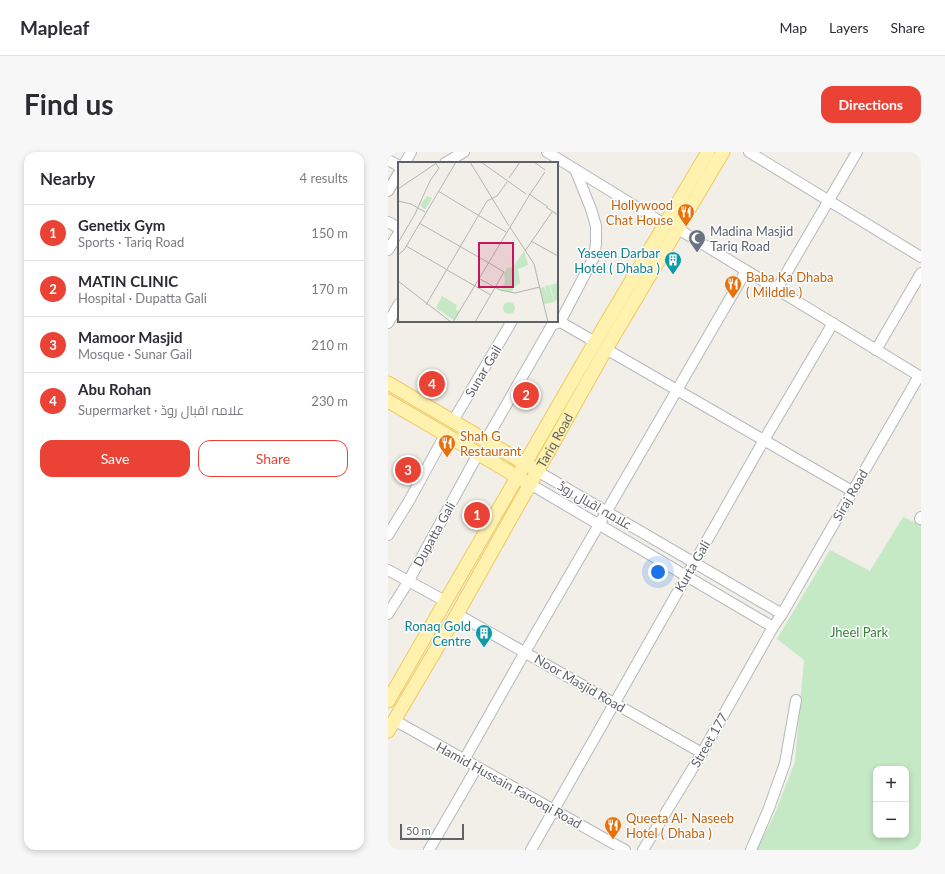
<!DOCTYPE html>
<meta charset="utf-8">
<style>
:root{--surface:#fff;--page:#f7f7f7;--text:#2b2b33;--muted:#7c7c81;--line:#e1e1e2;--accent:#ea4335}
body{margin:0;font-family:Lato,Cairo,sans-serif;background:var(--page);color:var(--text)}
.controls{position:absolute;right:12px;bottom:12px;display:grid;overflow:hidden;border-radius:8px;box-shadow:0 2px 6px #0003}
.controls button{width:36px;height:36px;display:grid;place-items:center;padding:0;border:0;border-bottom:1px solid var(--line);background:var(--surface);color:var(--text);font:20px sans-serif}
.scale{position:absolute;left:12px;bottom:10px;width:64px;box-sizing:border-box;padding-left:4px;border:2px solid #5f6368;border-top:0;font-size:11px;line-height:14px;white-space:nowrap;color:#5f6368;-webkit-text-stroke:3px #fff;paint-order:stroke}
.you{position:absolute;left:270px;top:420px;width:14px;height:14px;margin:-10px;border:3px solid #fff;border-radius:50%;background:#1a73e8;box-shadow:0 0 0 6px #1a73e833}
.badge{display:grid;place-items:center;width:26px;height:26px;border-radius:50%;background:var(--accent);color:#fff;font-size:13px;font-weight:700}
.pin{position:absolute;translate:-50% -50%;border:2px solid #fff;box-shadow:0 1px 4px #0006}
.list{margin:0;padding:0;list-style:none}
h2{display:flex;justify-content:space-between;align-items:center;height:52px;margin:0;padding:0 16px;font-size:17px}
h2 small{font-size:13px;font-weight:400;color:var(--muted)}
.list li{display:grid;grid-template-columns:26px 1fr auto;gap:12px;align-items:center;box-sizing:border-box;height:56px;padding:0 16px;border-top:1px solid var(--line)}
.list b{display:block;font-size:15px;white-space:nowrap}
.list p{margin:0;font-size:13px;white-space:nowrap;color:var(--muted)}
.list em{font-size:13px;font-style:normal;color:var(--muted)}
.actions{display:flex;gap:8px;padding:12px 16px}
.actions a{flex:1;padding:9px 0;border:1px solid var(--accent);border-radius:12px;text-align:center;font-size:14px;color:var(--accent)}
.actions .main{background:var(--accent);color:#fff}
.map{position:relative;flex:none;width:533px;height:698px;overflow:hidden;border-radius:12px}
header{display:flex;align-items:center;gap:24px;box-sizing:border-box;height:56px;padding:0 20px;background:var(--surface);border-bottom:1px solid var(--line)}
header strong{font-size:19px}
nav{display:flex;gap:22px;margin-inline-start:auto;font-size:14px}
.intro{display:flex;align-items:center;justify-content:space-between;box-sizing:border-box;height:96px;padding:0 24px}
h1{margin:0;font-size:28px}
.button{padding:10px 18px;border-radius:12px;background:var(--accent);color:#fff;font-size:14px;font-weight:700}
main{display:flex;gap:24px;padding:0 24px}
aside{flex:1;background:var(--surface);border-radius:12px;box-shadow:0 2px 6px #0003}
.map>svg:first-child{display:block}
.green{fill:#c5e8c5;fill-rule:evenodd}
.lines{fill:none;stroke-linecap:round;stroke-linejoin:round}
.minor-casing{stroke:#b5b8bc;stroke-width:12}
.major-casing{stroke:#f2c960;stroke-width:15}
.minor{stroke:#fff;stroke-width:10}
.major{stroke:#fff2af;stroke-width:13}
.labels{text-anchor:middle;stroke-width:3;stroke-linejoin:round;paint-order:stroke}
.food-label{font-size:13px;fill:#c56008;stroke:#fff;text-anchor:start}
.worship-label{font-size:13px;fill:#5b616d;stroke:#fff;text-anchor:start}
.culture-label{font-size:13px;fill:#0d838f;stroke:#fff;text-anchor:end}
.street-label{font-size:13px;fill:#5f6368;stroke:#fff}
.park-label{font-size:13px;fill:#348238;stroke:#fff}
.inset-road{fill:none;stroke:#b3b3b1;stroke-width:1}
.view{fill:#c2185b;fill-opacity:0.15;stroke:#c2185b;stroke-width:2}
.inset-edge{fill:none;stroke:#5f6368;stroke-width:2}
</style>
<header>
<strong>Mapleaf</strong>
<nav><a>Map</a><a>Layers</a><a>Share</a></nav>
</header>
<div class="intro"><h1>Find us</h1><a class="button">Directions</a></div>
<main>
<aside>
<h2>Nearby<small>4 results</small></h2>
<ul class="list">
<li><span class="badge">1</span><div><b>Genetix Gym</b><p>Sports · Tariq Road</p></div><em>150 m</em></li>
<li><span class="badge">2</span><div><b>MATIN CLINIC</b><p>Hospital · Dupatta Gali</p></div><em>170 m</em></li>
<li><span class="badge">3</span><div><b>Mamoor Masjid</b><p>Mosque · Sunar Gail</p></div><em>210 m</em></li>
<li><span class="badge">4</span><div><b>Abu Rohan</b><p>Supermarket · علامہ اقبال روڈ</p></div><em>230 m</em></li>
</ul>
<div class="actions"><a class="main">Save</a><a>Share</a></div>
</aside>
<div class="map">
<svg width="533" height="698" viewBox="0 0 533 698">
<rect width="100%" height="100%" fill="#f1efe8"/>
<!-- green -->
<path class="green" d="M515,365L533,373V698H369L387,661L407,610L416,508L389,487L442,398L482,419ZM488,617H518V683H488Z"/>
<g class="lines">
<!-- minor casing -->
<g class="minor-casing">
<g id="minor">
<path d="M159,0L278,73"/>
<path d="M361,0L533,105"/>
<path d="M0,8L11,14"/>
<path d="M17,11L23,0"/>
<path d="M57,11L76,0"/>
<path d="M0,39L11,21"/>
<path d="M0,70L11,76"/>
<path d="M290,77L533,225"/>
<path d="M0,98L11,81"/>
<path d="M389,137L469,0"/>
<path d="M169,168L207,190"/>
<path d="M0,171L11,152"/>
<path d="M218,197L464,339"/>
<path d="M488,198L533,121"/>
<path d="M65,269L124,169"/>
<path d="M98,288L164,173L172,170L206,105L208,92V74L203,57L187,17"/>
<path d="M149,319L394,462"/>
<path d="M142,332L385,475"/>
<path d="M532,367L533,365"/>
<path d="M0,383L21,349L57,283"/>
<path d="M0,418L57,449"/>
<path d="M0,462L20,430L90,302"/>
<path d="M69,462L314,601"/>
<path d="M6,568L237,698"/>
<path d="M76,608L137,500L358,119"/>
<path d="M41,698L89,615"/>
<path d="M143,698L376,288L445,171"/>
<path d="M255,698L314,601L385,475L394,462L531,224"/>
<path d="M363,698L381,656L397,611L408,548"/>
</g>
</g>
<!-- major casing -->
<g class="major-casing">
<g id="major">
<path d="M0,231L143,315"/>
<path d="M0,249L135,328"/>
<path d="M0,549L207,190L320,0"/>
<path id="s1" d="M0,579L69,462L218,197L335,0"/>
</g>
</g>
<!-- minor -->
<use href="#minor" class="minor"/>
<!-- major -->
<use href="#major" class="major"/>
</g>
<!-- icons -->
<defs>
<g id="restaurant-pin" transform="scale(0.9)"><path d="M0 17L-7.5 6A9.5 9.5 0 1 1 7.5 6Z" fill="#e8710a" stroke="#fff"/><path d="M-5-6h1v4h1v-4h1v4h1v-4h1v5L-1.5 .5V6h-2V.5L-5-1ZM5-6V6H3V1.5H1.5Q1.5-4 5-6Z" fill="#fff"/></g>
<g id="mosque-pin" transform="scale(0.9)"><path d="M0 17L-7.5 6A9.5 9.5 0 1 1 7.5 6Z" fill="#6b7280" stroke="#fff"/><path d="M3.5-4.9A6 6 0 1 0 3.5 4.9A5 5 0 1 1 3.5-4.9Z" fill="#fff"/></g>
<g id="building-pin" transform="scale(0.9)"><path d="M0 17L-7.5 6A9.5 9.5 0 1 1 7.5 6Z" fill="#0f9aa8" stroke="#fff"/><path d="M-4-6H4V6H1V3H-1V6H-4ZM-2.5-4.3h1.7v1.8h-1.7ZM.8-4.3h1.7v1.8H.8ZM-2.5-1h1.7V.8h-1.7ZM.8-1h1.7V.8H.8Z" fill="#fff"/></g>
</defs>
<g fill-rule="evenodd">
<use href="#restaurant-pin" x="298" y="60"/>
<use href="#mosque-pin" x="309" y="86"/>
<use href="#building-pin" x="285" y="108"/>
<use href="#restaurant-pin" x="345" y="132"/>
<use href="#restaurant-pin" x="59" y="291"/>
<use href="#building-pin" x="96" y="481"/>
<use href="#restaurant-pin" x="225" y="673"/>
</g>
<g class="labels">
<!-- food labels -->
<g class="food-label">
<text x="285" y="58" text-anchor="end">Hollywood<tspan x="285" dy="15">Chat House</tspan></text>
<text x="358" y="130">Baba Ka Dhaba<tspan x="358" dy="15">( Milddle )</tspan></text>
<text x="72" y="289">Shah G<tspan x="72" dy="15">Restaurant</tspan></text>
<text x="238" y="671">Queeta Al- Naseeb<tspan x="238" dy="15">Hotel ( Dhaba )</tspan></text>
</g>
<!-- worship labels -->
<g class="worship-label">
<text x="322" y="84">Madina Masjid<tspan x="322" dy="15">Tariq Road</tspan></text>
</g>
<!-- culture labels -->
<g class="culture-label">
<text x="272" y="106">Yaseen Darbar<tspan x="272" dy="15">Hotel ( Dhaba )</tspan></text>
<text x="83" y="479">Ronaq Gold<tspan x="83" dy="15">Centre</tspan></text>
</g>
<!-- street labels -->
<g class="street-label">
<text transform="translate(95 219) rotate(-59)" y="5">Sunar Gail</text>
<text dy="5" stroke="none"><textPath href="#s1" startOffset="335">Tariq Road</textPath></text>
<text transform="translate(462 343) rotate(-60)" y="5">Siraj Road</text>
<text transform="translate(207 353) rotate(30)" y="5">علامہ اقبال روڈ</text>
<text transform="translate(46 382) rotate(-61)" y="5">Dupatta Gali</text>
<text transform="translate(304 414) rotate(-60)" y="5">Kurta Gali</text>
<text transform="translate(192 531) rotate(30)" y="5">Noor Masjid Road</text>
<text transform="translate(321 588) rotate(-60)" y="5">Street 177</text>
<text transform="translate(121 633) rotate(29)" y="5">Hamid Hussain Farooqi Road</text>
</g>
<!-- park labels -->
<g class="park-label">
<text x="471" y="485">Jheel Park</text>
</g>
</g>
<!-- overview -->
<g transform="translate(10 10)">
<rect width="160" height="160" fill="#f1efe8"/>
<path d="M29,34L34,36L27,48L22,43ZM126,89L130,103L120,107L122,121L115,126L114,130L103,128L107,120L106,112L109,106L115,105ZM160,121V138L156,139L152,123ZM151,123L156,140L146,142L142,126L146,125L149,132L147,124ZM44,134L59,143L58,148L62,149L56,158L38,146ZM105 146a6 6 0 1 1 12 0a6 6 0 1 1-12 0Z" fill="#c5e8c5"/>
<path class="inset-road" d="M72,0L94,36M83,0L128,32M136,0L147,8M111,16L122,0M0,27L40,0M40,29L108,70M131,32L150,45M132,32L147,10M94,36L111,64M0,39L13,42L27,50M148,45L160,53M21,61L91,101M112,65L136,102L150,160M133,79L160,94M0,81L17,52L32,19L41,6L38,2M8,84L48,107M127,89L154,50M0,93L6,88L58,0M49,108L77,124M82,117L102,128L117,131L142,125M0,119L53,160M77,124L93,133M28,143L89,39L99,34L109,20M55,160L132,32M77,160L106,110L91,101"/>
<path class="view" d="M81,81H115V125H81Z"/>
<rect width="160" height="160" class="inset-edge"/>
</g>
</svg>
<div class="controls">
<button>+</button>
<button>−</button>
</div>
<div class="scale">50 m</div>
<div class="you"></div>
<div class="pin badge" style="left:89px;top:363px">1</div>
<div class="pin badge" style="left:138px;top:243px">2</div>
<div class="pin badge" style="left:20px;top:318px">3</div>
<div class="pin badge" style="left:44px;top:232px">4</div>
</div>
</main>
